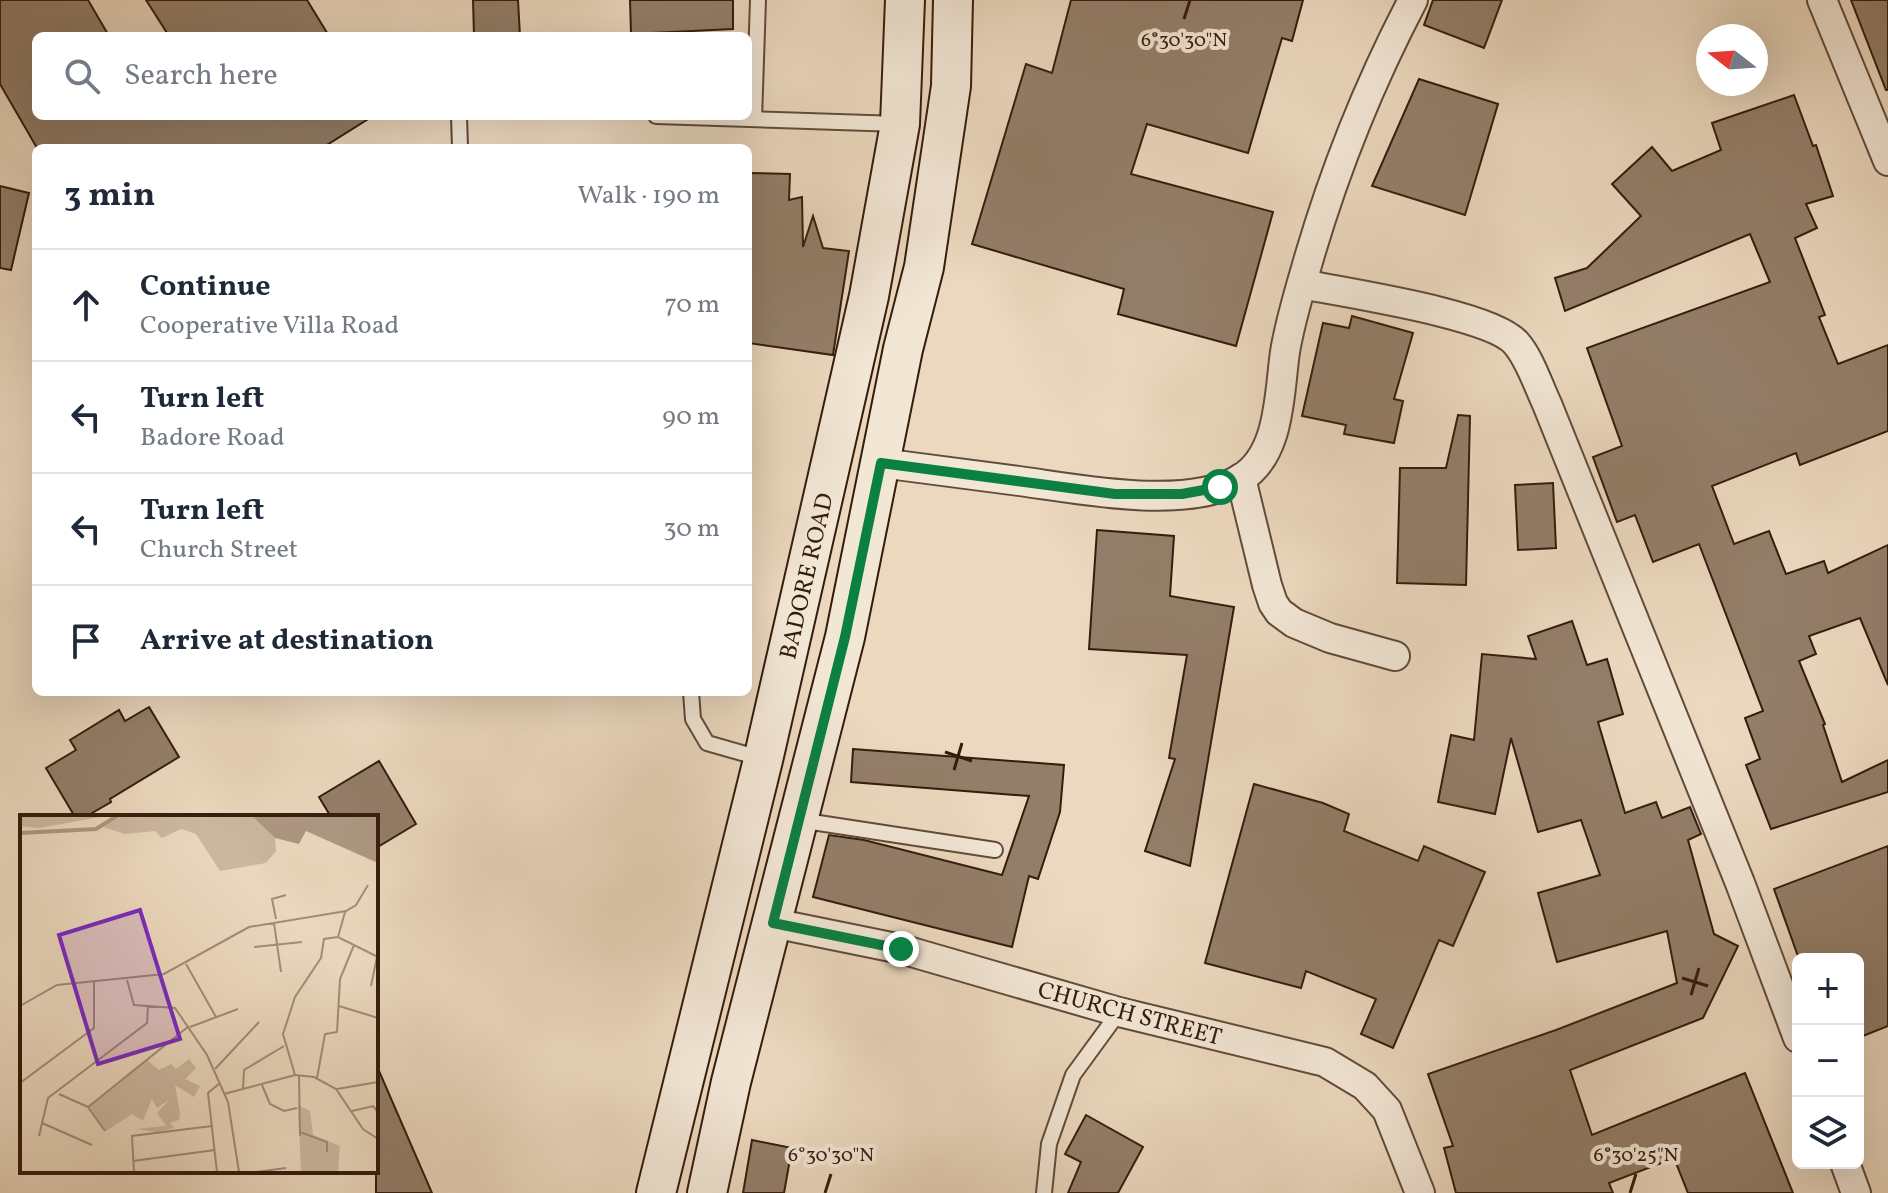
<!DOCTYPE html>
<meta charset="utf-8">
<style>
:root{--surface:#fff;--page:#f6f6f7;--text:#1f2937;--muted:#747a83;--line:#e0e1e3}
body{margin:0;font-family:Vollkorn,serif;background:var(--page);color:var(--text)}
.controls{position:absolute;right:24px;bottom:24px;display:grid;overflow:hidden;border-radius:12px;box-shadow:0 8px 32px #0002}
.controls button{width:72px;height:72px;display:grid;place-items:center;padding:0;border:0;border-bottom:2px solid var(--line);background:var(--surface);color:var(--text);font:40px sans-serif}
.compass{position:absolute;left:1696px;top:24px;width:72px;height:72px;border-radius:50%;background:var(--surface);box-shadow:0 8px 32px #0002;rotate:287deg}
.stop{position:absolute;width:24px;height:24px;margin:-18px;border:6px solid #0b8043;border-radius:50%;background:#fff}
.stop.end{background:#0b8043;border-color:#fff;box-shadow:0 2px 8px #0008}
.list{margin:0;padding:0;list-style:none}
h2{display:flex;justify-content:space-between;align-items:center;height:104px;margin:0;padding:0 32px;font-size:34px}
h2 small{font-size:26px;font-weight:400;color:var(--muted)}
.list li{display:grid;grid-template-columns:52px 1fr auto;gap:24px;align-items:center;box-sizing:border-box;height:112px;padding:0 32px;border-top:2px solid var(--line)}
.list b{display:block;font-size:30px;white-space:nowrap}
.list p{margin:0;font-size:26px;white-space:nowrap;color:var(--muted)}
.list em{font-size:26px;font-style:normal;color:var(--muted)}
.icon{flex:none;width:44px;height:44px;fill:none;stroke:currentColor;stroke-width:2;stroke-linecap:round;stroke-linejoin:round}
.map{position:relative;flex:none;width:1888px;height:1193px;overflow:hidden}
.search{position:absolute;background:var(--surface);box-shadow:0 8px 32px #0002;left:32px;top:32px;width:720px;height:88px;display:flex;align-items:center;gap:20px;box-sizing:border-box;padding:0 28px;border-radius:12px;color:var(--muted);font-size:30px}
.panel{position:absolute;background:var(--surface);box-shadow:0 8px 32px #0002;left:32px;top:144px;width:720px;height:552px;border-radius:12px}
.map>svg:first-child{display:block}
.building{fill:#937e69;stroke:#341c0d;stroke-width:2}
.lines{fill:none;stroke-linecap:round;stroke-linejoin:round}
.service-casing{stroke:#624b39;stroke-width:18}
.minor-casing{stroke:#624b39;stroke-width:32}
.secondary-casing{stroke:#341c0d;stroke-width:42}
.service{stroke:#f2e6d5;stroke-width:14}
.minor{stroke:#f2e6d5;stroke-width:28}
.secondary{stroke:#f2e6d5;stroke-width:38}
.route{stroke:#0b8043;stroke-width:10}
.ticks{fill:none;stroke:#341c0d;stroke-width:3}
.labels{text-anchor:middle;stroke-width:8;stroke-linejoin:round;paint-order:stroke}
.street-label{font-size:24px;fill:#341c0d;stroke:#f2e6d5}
.inset-river{fill:none;stroke:#ad9882;stroke-width:4}
.inset-road{fill:none;stroke:#a28d77;stroke-width:2}
.view{fill:#7b2cbf;fill-opacity:0.15;stroke:#7b2cbf;stroke-width:4}
.inset-edge{fill:none;stroke:#341c0d;stroke-width:4}
.ticks-label{font-size:20px;text-anchor:middle;fill:#341c0d;stroke:#f2e6d5;stroke-width:8;stroke-linejoin:round;paint-order:stroke}
</style>
<div class="map">
<svg width="1888" height="1193" viewBox="0 0 1888 1193">
<rect width="100%" height="100%" fill="#ebd8be"/>
<filter id="stains"><feTurbulence type="fractalNoise" baseFrequency=".0025" numOctaves="4"/><feColorMatrix values="0 0 0 0 .2 0 0 0 0 .09 0 0 0 0 .02 0 0 0 .5 -.17"/></filter>
<radialGradient id="worn" r=".72"><stop offset=".6" stop-color="#630" stop-opacity="0"/><stop offset="1" stop-color="#630" stop-opacity=".3"/></radialGradient>
<!-- building -->
<g class="building">
<path d="M0,0H88L109,36H36V116H373L322,148H37L0,84Z"/>
<path d="M146,0H307L329,36H169Z"/>
<path d="M473,0H518L520,36H474Z"/>
<path d="M630,0H733V29L631,34Z"/>
<path d="M1071,0H1303L1292,41L1282,38L1248,153L1147,124L1131,174L1273,212L1236,346L1118,314L1124,289L972,244L1026,64L1052,73Z"/>
<path d="M1433,0H1502L1484,48L1424,25Z"/>
<path d="M1851,0H1888V90H1886Z"/>
<path d="M1419,79L1498,104L1465,215L1372,186Z"/>
<path d="M1794,95L1813,146L1816,145L1833,196L1806,204L1817,228L1795,238L1825,315L1819,317L1838,364L1888,345V431L1800,465L1796,453L1712,486L1734,544L1769,531L1786,574L1824,561L1828,573L1888,545V685L1860,618L1809,636L1816,654L1799,661L1825,724L1823,725L1842,782L1888,760V792L1771,829L1746,765L1760,759L1745,718L1763,711L1699,544L1653,562L1635,515L1617,522L1593,457L1622,446L1587,348L1770,282L1750,234L1565,311L1555,278L1587,268L1641,216L1612,184L1652,147L1672,171L1721,150L1712,123Z"/>
<path d="M750,173L790,174L789,200L802,197L803,247L813,216L823,248L849,251L833,355L748,343Z"/>
<path d="M0,186L29,193L11,270L0,268Z"/>
<path d="M1352,316L1413,333L1394,399L1403,401L1394,443L1344,434L1346,425L1302,416L1323,323L1349,328Z"/>
<path d="M1458,415L1470,416L1466,585L1397,583L1400,468H1446Z"/>
<path d="M1553,483L1556,548L1518,550L1515,485Z"/>
<path d="M1097,530L1174,536L1170,596L1234,607L1190,866L1145,851L1175,759L1169,758L1187,655L1089,649Z"/>
<path d="M1572,621L1587,665L1607,659L1623,714L1598,722L1625,813L1656,802L1662,818L1690,807L1701,834L1688,840L1714,934L1738,946L1703,1018L1570,1070L1592,1135L1745,1073L1793,1193H1688L1674,1158L1609,1183L1613,1193H1456L1444,1148L1453,1146L1428,1074L1556,1030L1677,983L1667,931L1557,962L1538,893L1600,875L1581,820L1538,832L1511,738L1495,814L1438,802L1451,735L1474,740L1482,654L1536,659L1528,636Z"/>
<path d="M149,707L179,757L110,799L111,802L85,817H75L46,768L76,750L70,740L119,710L125,721Z"/>
<path d="M853,749L1064,765L1060,812L1038,879L1029,876L1012,947L813,897L829,835L864,840L1002,875L1029,796L851,782Z"/>
<path d="M379,761L416,824L376,848V817H331L319,797Z"/>
<path d="M1254,784L1323,803L1349,814L1344,831L1418,861L1424,846L1485,872L1453,946L1439,940L1393,1048L1361,1034L1376,999L1306,971L1301,988L1205,963Z"/>
<path d="M1888,846V1026L1858,1038V959H1799L1774,889Z"/>
<path d="M376,1064L432,1193H376Z"/>
<path d="M1086,1115L1143,1147L1118,1193H1068L1081,1162L1065,1154Z"/>
<path d="M752,1140L792,1148L784,1193H743Z"/>
</g>
<g class="lines">
<!-- service casing -->
<g class="service-casing">
<g id="service">
<path d="M459,116L460,148"/>
<path d="M656,116L899,124"/>
<path d="M754,119L758,0"/>
<path d="M691,692L693,719L707,743L763,759"/>
<path d="M799,820L995,850"/>
<path d="M1044,1193L1049,1144L1073,1075L1119,1012"/>
</g>
</g>
<!-- minor casing -->
<g class="minor-casing">
<g id="minor">
<path d="M1822,0L1888,161"/>
<path d="M1302,284C1345,293 1491,314 1516,343C1530,359 1538,385 1547,404L1740,883L1798,1038"/>
<path d="M881,463C927,469 973,475 1019,481C1079,489 1186,511 1240,479C1281,455 1279,393 1285,352C1290,321 1300,289 1309,258C1335,169 1370,82 1413,0"/>
<path d="M1241,478L1267,585L1273,603L1279,612L1294,623L1330,638L1395,656"/>
<path d="M773,923L901,949L1119,1012L1325,1062L1365,1086L1387,1110L1420,1193"/>
<path d="M1845,1163L1856,1193"/>
</g>
</g>
<!-- secondary casing -->
<g class="secondary-casing">
<g id="secondary">
<path d="M656,1193L763,760L869,296L900,124L905,0"/>
<path d="M707,1193L731,1082L845,637L903,349L924,267L951,86L953,0"/>
</g>
</g>
<!-- service -->
<use href="#service" class="service"/>
<!-- minor -->
<use href="#minor" class="minor"/>
<!-- secondary -->
<use href="#secondary" class="secondary"/>
</g>
<g class="lines">
<!-- route -->
<path class="route" d="M901,949L773,923L845,637L881,463L1115,494H1182L1220,487"/>
</g>
<!-- ticks -->
<path class="ticks" d="M1184,19L1190,0M945,752L972,761M954,770L962,743M1682,978L1708,986M1691,995L1699,968M825,1193L831,1174M1630,1193L1636,1174"/>
<g class="labels">
<!-- street labels -->
<g class="street-label">
<text transform="translate(806 576) rotate(-77)" y="8">BADORE ROAD</text>
<text transform="translate(1130 1013) rotate(15)" y="8">CHURCH STREET</text>
</g>
</g>
<!-- overview -->
<g transform="translate(20 815)">
<rect width="358" height="358" fill="#ebd8be"/>
<path d="M0,1H86L19,13L0,11ZM101,1H232L255,23L256,36L246,48L200,56L176,19L161,14L142,23L135,16L105,19L83,12ZM169,244L176,253L165,264L180,271L174,282L155,270L160,298L159,305L150,308L154,313L137,317L115,314L146,311L137,298L149,285L137,293L132,284L123,306L112,299L86,316L69,291L127,245L139,255L151,249L156,254ZM278,290L290,296L293,320L320,331L318,357H281Z" fill="#ccb8a0"/>
<path d="M232,1H358V48L286,16L279,29L255,23Z" fill="#ad9882"/>
<path class="inset-river" d="M263,1L307,23M273,1L296,16M0,18L76,14L97,1M308,22L324,1"/>
<path class="inset-road" d="M256,104L252,84L266,80M254,108L261,157M318,122L325,97M234,132L282,127M166,149L196,202M107,165L114,190L155,193L187,240L208,287L219,357M351,171L357,142M0,191L37,170L144,159L229,112L326,96L336,90L348,70M319,191L358,203M170,212L218,194M195,254L239,207M275,260L263,219L275,182L301,143L304,124L318,122L358,142M279,260L280,321M297,263L305,219L317,217L320,164L334,130M0,268L74,213V167M242,270L250,289L264,296L277,293M223,274L224,255L264,231M317,274L358,267M39,279L68,292L169,211M204,279L275,260L294,262L316,274L343,314L358,324M68,292L85,316M332,296L353,291L358,297M22,308L72,330M280,317L307,327V337M19,321L28,283L127,208L128,191M113,346L195,335M114,357L112,321L192,311M197,357L188,278L200,268M236,357L266,353"/>
<path class="view" d="M120,95L160,224L78,249L39,120Z"/>
<rect width="358" height="358" class="inset-edge"/>
</g>
<g class="ticks-label">
<text x="1184" y="46">6°30'30"N</text>
<text x="831" y="1161">6°30'30"N</text>
<text x="1636" y="1161">6°30'25"N</text>
</g>
<rect width="100%" height="100%" filter="url(#stains)"/>
<rect width="100%" height="100%" fill="url(#worn)"/>
</svg>
<div class="controls">
<button>+</button>
<button>−</button>
<button><svg class="icon" aria-label="layers" viewBox="0 0 24 24"><path d="M12 4l9 5-9 5-9-5zM3 14l9 5 9-5"/></svg></button>
</div>
<svg class="compass" viewBox="-18 -18 36 36"><path d="M0-13l5 13h-10z" fill="#e53935"/><path d="M0 13l5-13h-10z" fill="#747a83"/></svg>
<div class="stop" style="left:1220px;top:487px"></div>
<div class="stop end" style="left:901px;top:949px"></div>
<div class="search"><svg class="icon" aria-label="search" viewBox="0 0 24 24"><circle cx="10" cy="10" r="6"/><path d="M15 15l6 6"/></svg>Search here</div>
<section class="panel">
<h2>3 min<small>Walk · 190 m</small></h2>
<ul class="list">
<li><svg class="icon" aria-label="ahead" viewBox="0 0 24 24"><path d="M12 20V5M6 11l6-6 6 6"/></svg><div><b>Continue</b><p>Cooperative Villa Road</p></div><em>70 m</em></li>
<li><svg class="icon" aria-label="left" viewBox="0 0 24 24"><path d="M17 20v-9H6M10 6l-5 5 5 5"/></svg><div><b>Turn left</b><p>Badore Road</p></div><em>90 m</em></li>
<li><svg class="icon" aria-label="left" viewBox="0 0 24 24"><path d="M17 20v-9H6M10 6l-5 5 5 5"/></svg><div><b>Turn left</b><p>Church Street</p></div><em>30 m</em></li>
<li><svg class="icon" aria-label="arrive" viewBox="0 0 24 24"><path d="M6 21V4h12l-3 4 3 4H6"/></svg><div><b>Arrive at destination</b></div></li>
</ul>
</section>
</div>
